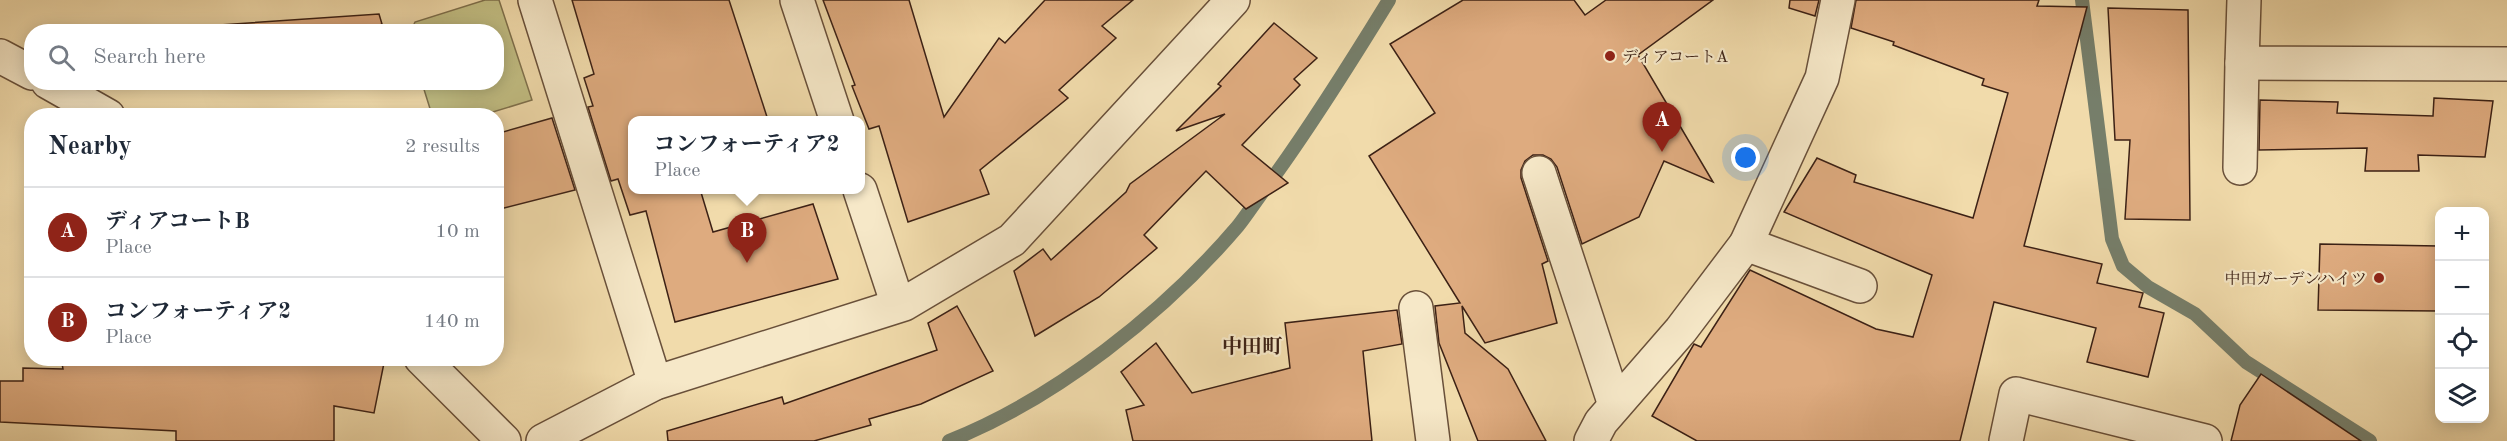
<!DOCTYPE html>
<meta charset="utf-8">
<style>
:root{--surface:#fff;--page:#f2f2f3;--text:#1f2937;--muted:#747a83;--line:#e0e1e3;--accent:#8f2418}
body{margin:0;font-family:"Old Standard TT","Noto Serif JP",serif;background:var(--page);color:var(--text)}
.controls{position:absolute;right:18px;bottom:18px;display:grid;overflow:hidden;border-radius:12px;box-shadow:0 3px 15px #0003}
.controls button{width:54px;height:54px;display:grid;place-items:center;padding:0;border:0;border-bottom:2px solid var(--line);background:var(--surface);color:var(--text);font:30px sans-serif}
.you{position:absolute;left:1746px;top:158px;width:21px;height:21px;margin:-15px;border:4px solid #fff;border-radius:50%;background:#1a73e8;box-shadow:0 0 0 9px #1a73e833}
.badge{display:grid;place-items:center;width:39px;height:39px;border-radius:50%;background:var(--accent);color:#fff;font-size:20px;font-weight:700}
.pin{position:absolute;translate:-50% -50px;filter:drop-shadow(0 2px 3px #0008)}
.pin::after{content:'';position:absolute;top:32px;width:21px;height:18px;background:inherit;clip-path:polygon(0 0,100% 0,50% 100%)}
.popup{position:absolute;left:628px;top:116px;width:237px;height:78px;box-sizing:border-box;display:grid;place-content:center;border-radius:12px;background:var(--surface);filter:drop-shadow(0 2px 4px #0005);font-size:20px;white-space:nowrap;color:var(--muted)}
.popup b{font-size:22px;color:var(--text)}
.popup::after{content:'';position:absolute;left:50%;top:100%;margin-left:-12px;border:12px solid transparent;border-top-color:var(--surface)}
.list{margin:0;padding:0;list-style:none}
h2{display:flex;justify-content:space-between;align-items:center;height:78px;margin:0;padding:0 24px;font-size:26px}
h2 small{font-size:20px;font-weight:400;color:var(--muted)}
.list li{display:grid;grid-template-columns:39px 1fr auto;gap:18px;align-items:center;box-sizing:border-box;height:90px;padding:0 24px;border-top:2px solid var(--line)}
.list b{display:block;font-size:22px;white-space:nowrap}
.list p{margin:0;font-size:20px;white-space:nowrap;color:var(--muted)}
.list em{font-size:20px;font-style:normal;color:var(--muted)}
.icon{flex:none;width:33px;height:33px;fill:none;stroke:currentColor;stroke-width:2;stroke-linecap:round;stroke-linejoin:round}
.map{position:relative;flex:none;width:2507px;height:441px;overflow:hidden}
.search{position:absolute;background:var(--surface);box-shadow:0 3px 15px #0003;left:24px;top:24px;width:480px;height:66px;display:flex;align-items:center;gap:15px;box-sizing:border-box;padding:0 21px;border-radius:24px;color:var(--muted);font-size:22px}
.panel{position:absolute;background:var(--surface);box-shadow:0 3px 15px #0003;left:24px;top:108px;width:480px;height:258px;border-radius:24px}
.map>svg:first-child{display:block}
.green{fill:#c2be83;stroke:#7f704c;stroke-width:1.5}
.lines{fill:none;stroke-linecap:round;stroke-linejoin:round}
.stream{stroke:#767e6a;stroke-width:14}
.building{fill:#deab7f;stroke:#3c2115;stroke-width:1.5}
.minor-casing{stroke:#69503a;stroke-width:36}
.tertiary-casing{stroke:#69503a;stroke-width:36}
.minor{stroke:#f6e8c8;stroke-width:33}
.tertiary{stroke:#f6e8c8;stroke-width:33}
.poi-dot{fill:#8f2418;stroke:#f6e8c8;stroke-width:2}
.labels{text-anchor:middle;stroke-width:4.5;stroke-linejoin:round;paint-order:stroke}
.poi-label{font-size:16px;fill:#3c2115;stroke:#f6e8c8;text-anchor:start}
.quarter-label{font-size:20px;font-weight:bold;fill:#3c2115;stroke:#f6e8c8}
</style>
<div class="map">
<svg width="2507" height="441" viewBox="0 0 2507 441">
<rect width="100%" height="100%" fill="#f1dbab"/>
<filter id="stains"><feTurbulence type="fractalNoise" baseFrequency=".00333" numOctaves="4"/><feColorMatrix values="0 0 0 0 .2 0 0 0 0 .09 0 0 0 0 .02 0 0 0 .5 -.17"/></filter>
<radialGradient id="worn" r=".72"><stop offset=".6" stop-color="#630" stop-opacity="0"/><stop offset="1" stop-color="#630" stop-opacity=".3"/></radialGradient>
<!-- green -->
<path class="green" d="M485,0H499L532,100L483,115H432L422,83L496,82V32L411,31L415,22Z"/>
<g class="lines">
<!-- stream -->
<g class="stream">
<path d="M2082,0L2112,239L2123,266L2148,287L2195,314L2246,362L2370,441"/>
<path d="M949,441C1055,399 1164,313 1238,226C1249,212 1259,196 1270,182C1313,123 1351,62 1389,0"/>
</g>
</g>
<!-- building -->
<g class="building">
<path d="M572,0H729L768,120H633V189H700L713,232L813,204L838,279L675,322L646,211L630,215L618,179L611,181L588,107L593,106L584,78L594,74Z"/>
<path d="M823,0H909L944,117L999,38L1005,43L1045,0H1133L1102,26L1116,38L1059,90L1068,98L980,170L989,194L908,222L879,126L869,129L852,86L855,85Z"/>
<path d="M1463,0H1574L1585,15L1606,0H1713L1638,55L1713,182L1664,161L1639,217L1582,244L1557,167L1551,159L1543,155H1533L1525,161L1521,170V178L1548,261L1542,264L1557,323L1485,343L1462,306L1465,333L1508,369L1546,441H1478L1439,343L1435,306L1460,303L1369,156L1435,113L1390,44Z"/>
<path d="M1790,0H1819L1815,16L1789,8Z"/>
<path d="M1856,0H2039L2037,6L2087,7L2024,246L2102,264L2097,283L2143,293L2139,307L2164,313L2148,377L2087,362L2096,328L1994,302L1960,441H1697L1652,416L1694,344L1701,347L1750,270L1876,329L1913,337L1932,275L1784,212L1817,158L1856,175L1854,182L1973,218L2008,93L1982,85L1984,79L1893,45L1894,42L1851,28Z"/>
<path d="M2108,8L2188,10L2190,220L2125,219L2130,140H2115Z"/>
<path d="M379,14L382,24L362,32L146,30Z"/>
<path d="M1274,23L1317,58L1294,79L1300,85L1242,145L1288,183L1246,209L1206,171L1144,235L1157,248L1099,297L1035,336L1014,271L1043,249L1051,260L1126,192L1130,184L1225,114L1176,131L1221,86L1218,84Z"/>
<path d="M2434,98L2493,101L2485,157L2418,155L2419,171H2365L2367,148L2259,150L2260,100L2338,102L2337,113L2433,116Z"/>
<path d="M552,118L575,190L496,210V134Z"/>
<path d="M2320,244L2439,246V311L2318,310Z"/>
<rect x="2484" y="246" width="4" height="66"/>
<path d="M957,306L993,371L921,404L869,419L871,425L814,441H668L667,431L782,397L784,404L937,350L928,323Z"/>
<path d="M1397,310L1402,344L1363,351L1372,441H1133L1126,410L1144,405L1121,372L1156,343L1192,393L1290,368L1285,323Z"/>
<path d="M61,358H385L374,413L334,406V441H176V431L0,422V381H23V368L63,369Z"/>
<path d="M2261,374L2361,441H2231L2240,405Z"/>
</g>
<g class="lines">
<!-- minor casing -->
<g class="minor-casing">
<g id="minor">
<path d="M535,0L655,383"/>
<path d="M797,0L837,121"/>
<path d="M2244,0L2242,63L2507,64"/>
<path d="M2240,168L2242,63"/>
<path d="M1539,173L1615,405"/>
<path d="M860,190L898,305"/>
<path d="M1746,244L1860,286"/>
<path d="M1416,308L1433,441"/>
<path d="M543,441L655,383L904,304L1012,240L1233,0"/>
<path d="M1591,441L1601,422L1681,330L1746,244L1822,78L1838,0"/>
<path d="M2006,441L2016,394L2205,441"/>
</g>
</g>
<!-- tertiary casing -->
<g class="tertiary-casing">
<g id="tertiary">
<path d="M0,56L32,73"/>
<path d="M48,82L108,116"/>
<path d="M421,358L504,441"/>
</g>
</g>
<!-- minor -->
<use href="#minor" class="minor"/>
<!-- tertiary -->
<use href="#tertiary" class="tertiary"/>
</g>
<!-- markers -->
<g class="poi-dot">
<circle cx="1610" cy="56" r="6"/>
<circle cx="2379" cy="278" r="6"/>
</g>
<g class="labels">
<!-- poi labels -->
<g class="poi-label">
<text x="1622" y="62">ディアコートA</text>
<text x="2367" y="284" text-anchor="end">中田ガーデンハイツ</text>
</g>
<!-- quarter labels -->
<g class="quarter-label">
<text x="1252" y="353">中田町</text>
</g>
</g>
<rect width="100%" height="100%" filter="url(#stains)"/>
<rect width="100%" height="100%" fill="url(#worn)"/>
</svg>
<div class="controls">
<button>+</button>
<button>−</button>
<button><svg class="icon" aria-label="locate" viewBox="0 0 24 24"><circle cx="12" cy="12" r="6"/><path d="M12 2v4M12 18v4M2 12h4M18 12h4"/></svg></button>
<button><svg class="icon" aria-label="layers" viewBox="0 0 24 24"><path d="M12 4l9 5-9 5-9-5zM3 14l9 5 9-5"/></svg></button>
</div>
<div class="you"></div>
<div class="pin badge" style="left:1662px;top:152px">A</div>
<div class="pin badge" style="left:747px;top:263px">B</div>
<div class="popup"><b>コンフォーティア2</b>Place</div>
<div class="search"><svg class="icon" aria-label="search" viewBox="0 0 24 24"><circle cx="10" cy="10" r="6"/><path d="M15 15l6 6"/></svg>Search here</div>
<section class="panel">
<h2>Nearby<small>2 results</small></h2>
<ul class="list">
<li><span class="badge">A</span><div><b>ディアコートB</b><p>Place</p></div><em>10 m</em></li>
<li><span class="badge">B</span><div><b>コンフォーティア2</b><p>Place</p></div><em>140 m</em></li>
</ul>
</section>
</div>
